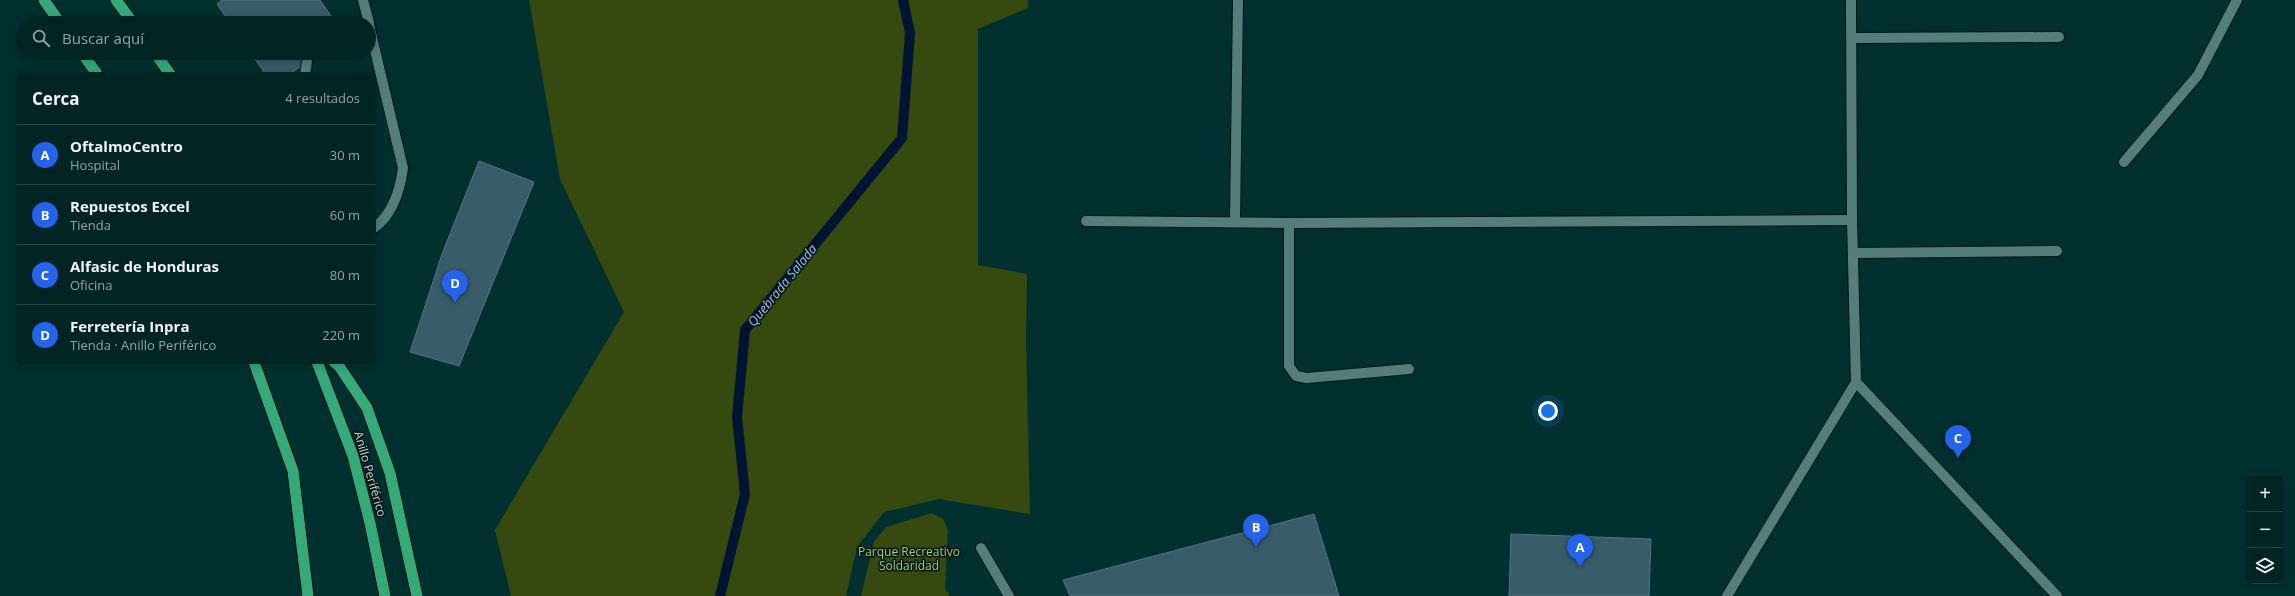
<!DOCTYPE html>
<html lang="es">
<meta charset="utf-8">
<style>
:root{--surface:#022423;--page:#103030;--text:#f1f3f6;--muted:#96a4a6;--line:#234141;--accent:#2563eb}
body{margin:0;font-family:"Open Sans",sans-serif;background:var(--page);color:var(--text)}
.controls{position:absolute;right:12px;bottom:12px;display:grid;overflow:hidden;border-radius:6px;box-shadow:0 2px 10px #0003}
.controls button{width:36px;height:36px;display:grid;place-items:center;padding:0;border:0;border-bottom:1px solid var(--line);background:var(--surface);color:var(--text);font:20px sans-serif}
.you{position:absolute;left:1548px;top:411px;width:14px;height:14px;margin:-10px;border:3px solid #fff;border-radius:50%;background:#1a73e8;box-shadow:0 0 0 6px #1a73e833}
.badge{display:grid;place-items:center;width:26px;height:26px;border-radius:50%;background:var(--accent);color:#fff;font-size:13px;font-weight:700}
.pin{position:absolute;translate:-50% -33px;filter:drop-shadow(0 1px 2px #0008)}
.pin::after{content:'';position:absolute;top:21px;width:14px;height:12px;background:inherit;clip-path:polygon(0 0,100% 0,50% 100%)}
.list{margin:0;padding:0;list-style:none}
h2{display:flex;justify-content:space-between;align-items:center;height:52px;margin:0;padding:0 16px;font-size:17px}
h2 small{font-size:13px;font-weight:400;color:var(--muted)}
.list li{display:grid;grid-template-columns:26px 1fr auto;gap:12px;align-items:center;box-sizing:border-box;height:60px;padding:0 16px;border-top:1px solid var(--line)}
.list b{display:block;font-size:15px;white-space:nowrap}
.list p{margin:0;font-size:13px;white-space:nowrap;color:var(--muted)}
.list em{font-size:13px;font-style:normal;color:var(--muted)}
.icon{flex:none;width:22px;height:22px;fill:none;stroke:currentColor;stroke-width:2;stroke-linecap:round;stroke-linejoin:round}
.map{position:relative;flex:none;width:2295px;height:596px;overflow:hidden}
.search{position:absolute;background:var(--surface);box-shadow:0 2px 10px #0003;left:16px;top:16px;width:360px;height:44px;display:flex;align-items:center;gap:10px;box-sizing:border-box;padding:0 14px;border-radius:22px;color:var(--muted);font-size:15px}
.panel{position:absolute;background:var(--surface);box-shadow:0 2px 10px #0003;left:16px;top:72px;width:360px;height:292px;border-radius:6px}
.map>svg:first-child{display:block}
.green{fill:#36490f}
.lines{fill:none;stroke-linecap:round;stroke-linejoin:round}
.stream{stroke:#011533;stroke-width:10}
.building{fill:#385c6a;stroke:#527684}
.service-casing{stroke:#021615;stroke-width:12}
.minor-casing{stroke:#021615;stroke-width:12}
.tertiary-casing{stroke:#021615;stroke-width:12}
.trunk-casing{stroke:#021615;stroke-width:13}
.service{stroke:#547e7c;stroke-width:10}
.minor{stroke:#547e7c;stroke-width:10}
.tertiary{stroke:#547e7c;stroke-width:10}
.trunk{stroke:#36a979;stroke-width:11}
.labels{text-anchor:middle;stroke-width:3;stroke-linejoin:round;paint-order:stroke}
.street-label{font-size:12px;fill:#c4dad8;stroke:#051514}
.park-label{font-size:12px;fill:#abd167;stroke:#051514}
.water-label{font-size:13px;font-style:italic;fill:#9bc0f4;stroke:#051514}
</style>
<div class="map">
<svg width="2295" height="596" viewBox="0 0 2295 596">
<rect width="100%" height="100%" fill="#02302f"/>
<!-- green -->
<g class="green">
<path d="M529,0H1028V8L978,29V265L1027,274L1026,339L1030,514L939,499L884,512L857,547L846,596H511L495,530L624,312L560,179Z"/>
<path d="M932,513L943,519L948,530L945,588L950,596H861L874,542L886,527Z"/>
</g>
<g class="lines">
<!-- stream -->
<path class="stream" d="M720,596L745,494L737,417L745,330L902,138L910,33L903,0"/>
</g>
<!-- building -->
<g class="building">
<path d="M222,0H320L336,23H230L217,4Z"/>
<path d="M251,53H320L290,74H265Z"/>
<path d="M479,161L534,182L459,366L410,352L442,254Z"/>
<path d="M1314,514L1339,596H1070L1063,580Z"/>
<path d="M1511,534L1651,539L1649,596H1509Z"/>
</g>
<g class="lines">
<!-- service casing -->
<g class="service-casing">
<g id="service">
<path d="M305,74L307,62"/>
<path d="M981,548L1009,596"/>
</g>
</g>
<!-- minor casing -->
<g class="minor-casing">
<g id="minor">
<path d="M1852,38L2059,37"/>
<path d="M2124,162L2198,75L2237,0"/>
<path d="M1086,221L1289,223L1852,220"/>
<path d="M1235,222L1238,0"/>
<path d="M1289,223V366L1296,376L1307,378L1409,369"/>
<path d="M1853,253L2057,251"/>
<path d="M1856,382L2057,596"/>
<path d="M1727,596L1856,382L1852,220L1851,0"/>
</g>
</g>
<!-- tertiary casing -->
<g class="tertiary-casing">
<g id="tertiary">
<path d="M363,0L369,23"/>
<path d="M369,25L403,168C400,191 393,214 374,228"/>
</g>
</g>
<!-- trunk casing -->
<g class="trunk-casing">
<g id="trunk">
<path d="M44,0L60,23"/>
<path d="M116,0L133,23"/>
<path d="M82,53L97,74"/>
<path d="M155,53L170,74"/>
<path d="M254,362L293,471L308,596"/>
<path d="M317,362L353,456L370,523L385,596"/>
<path d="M334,362L339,366L367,408L390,473L417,596"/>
</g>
</g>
<!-- service -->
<use href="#service" class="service"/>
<!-- minor -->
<use href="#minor" class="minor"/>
<!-- tertiary -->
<use href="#tertiary" class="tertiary"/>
<!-- trunk -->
<use href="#trunk" class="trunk"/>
</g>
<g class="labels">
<!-- street labels -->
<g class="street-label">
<text transform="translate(370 474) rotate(74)" y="4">Anillo Periférico</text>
</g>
<!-- park labels -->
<g class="park-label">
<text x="909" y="556">Parque Recreativo<tspan x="909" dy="14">Soldaridad</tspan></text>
</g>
<!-- water labels -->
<g class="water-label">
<text transform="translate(782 285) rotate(-51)" y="5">Quebrada Salada</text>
</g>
</g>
</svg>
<div class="controls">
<button>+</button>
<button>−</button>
<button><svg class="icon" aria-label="layers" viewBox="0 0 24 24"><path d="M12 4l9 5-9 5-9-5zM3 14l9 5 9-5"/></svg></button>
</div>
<div class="you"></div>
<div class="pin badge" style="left:1580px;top:567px">A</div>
<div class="pin badge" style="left:1256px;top:547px">B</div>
<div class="pin badge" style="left:1958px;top:458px">C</div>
<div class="pin badge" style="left:455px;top:303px">D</div>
<div class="search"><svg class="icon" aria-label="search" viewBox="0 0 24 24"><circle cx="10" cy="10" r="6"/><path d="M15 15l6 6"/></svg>Buscar aquí</div>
<section class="panel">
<h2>Cerca<small>4 resultados</small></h2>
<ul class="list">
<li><span class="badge">A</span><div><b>OftalmoCentro</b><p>Hospital</p></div><em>30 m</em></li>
<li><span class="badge">B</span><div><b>Repuestos Excel</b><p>Tienda</p></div><em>60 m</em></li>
<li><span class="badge">C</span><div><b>Alfasic de Honduras</b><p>Oficina</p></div><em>80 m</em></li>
<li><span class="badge">D</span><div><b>Ferretería Inpra</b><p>Tienda · Anillo Periférico</p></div><em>220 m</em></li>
</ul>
</section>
</div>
